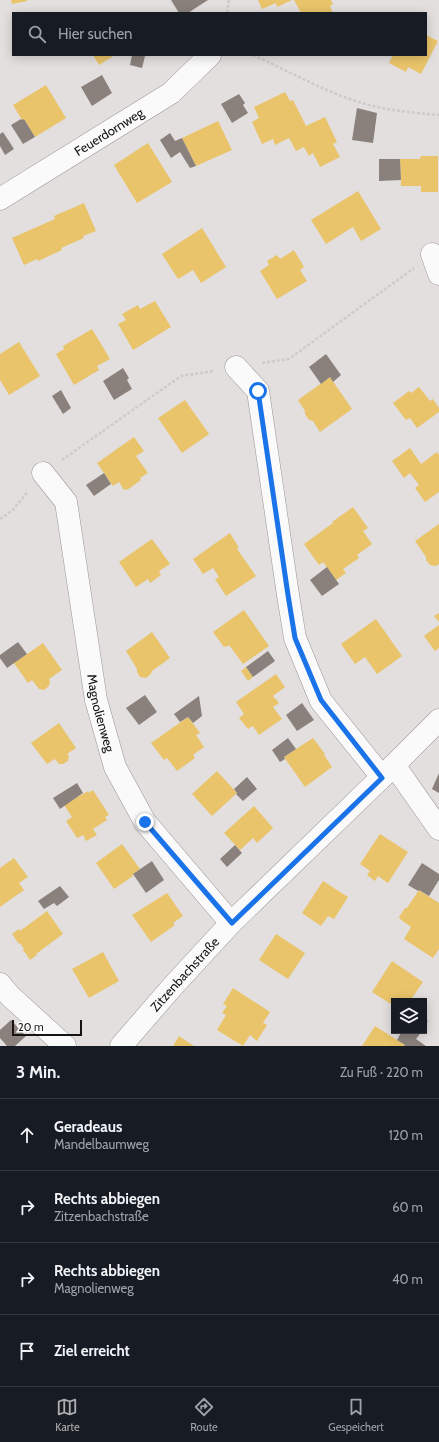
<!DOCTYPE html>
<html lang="de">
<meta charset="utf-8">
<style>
:root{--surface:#171b24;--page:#242831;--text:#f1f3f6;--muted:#9ea1a6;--line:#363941;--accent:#afafb0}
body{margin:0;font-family:Cabin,sans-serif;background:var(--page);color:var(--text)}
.controls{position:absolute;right:12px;bottom:12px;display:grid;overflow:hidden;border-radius:0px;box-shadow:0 2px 10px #0003}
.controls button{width:36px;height:36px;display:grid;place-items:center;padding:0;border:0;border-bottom:1px solid var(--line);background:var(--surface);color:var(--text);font:20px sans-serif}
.scale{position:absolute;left:12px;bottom:10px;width:70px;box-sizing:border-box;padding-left:4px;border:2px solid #161413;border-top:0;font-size:11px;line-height:14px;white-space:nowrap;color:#161413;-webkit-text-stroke:3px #fff;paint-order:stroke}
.stop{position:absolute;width:12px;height:12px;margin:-9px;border:3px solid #1a73e8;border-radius:50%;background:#fff}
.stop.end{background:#1a73e8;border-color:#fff;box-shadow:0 1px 4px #0008}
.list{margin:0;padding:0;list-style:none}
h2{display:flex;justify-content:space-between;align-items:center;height:52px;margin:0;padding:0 16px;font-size:17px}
h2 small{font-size:13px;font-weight:400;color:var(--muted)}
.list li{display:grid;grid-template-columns:26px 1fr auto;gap:12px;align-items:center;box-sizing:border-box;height:72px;padding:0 16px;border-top:1px solid var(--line)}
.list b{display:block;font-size:15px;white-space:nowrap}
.list p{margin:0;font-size:13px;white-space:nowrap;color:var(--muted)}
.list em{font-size:13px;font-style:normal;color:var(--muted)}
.icon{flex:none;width:22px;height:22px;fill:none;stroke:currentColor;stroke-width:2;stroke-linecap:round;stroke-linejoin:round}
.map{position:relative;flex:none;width:439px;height:1046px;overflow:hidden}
.search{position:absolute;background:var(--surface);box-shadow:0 2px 10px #0003;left:12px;right:12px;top:12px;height:44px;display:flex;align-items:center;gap:10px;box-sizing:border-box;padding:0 14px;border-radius:0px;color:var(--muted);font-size:15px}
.sheet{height:340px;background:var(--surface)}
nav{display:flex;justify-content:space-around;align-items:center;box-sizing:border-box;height:56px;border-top:1px solid var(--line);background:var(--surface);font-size:11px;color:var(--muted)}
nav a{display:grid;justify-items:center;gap:2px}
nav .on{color:var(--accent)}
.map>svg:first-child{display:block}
.homes{fill:#e9c46a}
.industry{fill:#8a817c}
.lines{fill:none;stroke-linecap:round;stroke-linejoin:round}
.minor-casing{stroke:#989594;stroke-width:23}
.path{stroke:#cdcbcb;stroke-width:2.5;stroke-dasharray:3 2;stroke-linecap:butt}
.minor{stroke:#fbfafa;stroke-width:22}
.route{stroke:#1a73e8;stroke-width:5}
.labels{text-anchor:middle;stroke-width:4;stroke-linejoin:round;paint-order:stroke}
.street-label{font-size:13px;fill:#161413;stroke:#fff}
</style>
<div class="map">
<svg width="439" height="1046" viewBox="0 0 439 1046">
<rect width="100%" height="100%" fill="#e3dfde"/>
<!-- homes -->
<g class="homes">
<path d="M11,0H27V1L12,4Z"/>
<path d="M258,0H292L277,7L276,3L262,9Z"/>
<path d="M294,0H331L333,4L330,6L333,13H301Z"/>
<path d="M426,35L438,41L421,74L408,67L406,72L389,63L393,55H426Z"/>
<path d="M93,55H115L99,65Z"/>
<path d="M46,85L66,118L35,137L24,119L22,120L13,105Z"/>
<path d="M285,92L290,101L293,100L306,126L325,117L337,142L333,144L340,157L320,167L313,153L309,156L304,147L296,151L289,138L275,145L273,139L262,144L252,122L259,118L254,107Z"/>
<path d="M218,121L232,150L196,166L182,138Z"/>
<path d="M148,143L172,182L137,203L114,165Z"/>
<path d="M421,156H438V192H421V186H401L400,159H420Z"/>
<path d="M358,191L381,229L361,241L353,227L326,244L311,220Z"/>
<path d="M84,203L96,231L83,236L84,238L61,248L62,250L38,261L37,259L24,265L12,238L55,219L54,216Z"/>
<path d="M202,228L226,267L201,283L193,270L178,279L162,254Z"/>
<path d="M294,250L304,267L300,270L307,281L277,299L260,271L269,265L267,261L277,255L280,259Z"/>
<path d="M155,301L171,327L133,350L118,324L126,320L122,314L138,305L140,309Z"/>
<path d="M92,329L110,359L97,366L99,370L74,385L56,354L64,349L63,346Z"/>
<path d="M19,342L40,376L9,395L0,380V354Z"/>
<path d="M330,377L352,409L320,432L313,421L309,420L305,414V411L298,400Z"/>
<path d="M419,387L430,401L433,399L439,408V412L417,428L410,418L406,420L393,403L409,391L411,393Z"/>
<path d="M185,400L209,434L182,453L158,418Z"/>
<path d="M134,437L144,451L136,456L148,473L140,478L141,480L127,490L126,489L124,490L119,482L113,486L97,463Z"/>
<path d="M410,448L421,464L437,452L439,455V492L425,502L415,488L419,485L410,473L404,478L392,461Z"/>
<path d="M353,507L368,528L363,531L372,544L357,555L359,558L343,569L346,573L336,580L323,562L319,565L304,544L333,523L332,522Z"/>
<path d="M439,524V564L436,566L430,565L426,560V557L415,541Z"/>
<path d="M230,533L239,548L237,549L256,576L226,596L215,579L219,577L213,568L203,574L193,559Z"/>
<path d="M152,539L170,564L159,571L161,575L150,583L148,579L136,587L119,562Z"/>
<path d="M244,610L269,646L243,664L229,645L227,647L226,646L224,647L213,632Z"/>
<path d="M439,613V622L434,616Z"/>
<path d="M376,619L402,656L377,674L365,657L355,664L341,644Z"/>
<path d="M439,625V648L435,651L424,636Z"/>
<path d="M152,632L170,658L152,671L151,674L146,678L140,677L137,672V669L126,651Z"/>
<path d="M43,643L62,670L49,679L50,681L49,686L44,690L39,689L32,680L28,683L14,663Z"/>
<path d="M246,667L253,677L248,681L241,671Z"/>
<path d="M276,674L285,687L273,696L279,703L273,707L282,719L259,735L253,726L248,729L239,718L244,714L236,702Z"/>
<path d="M188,717L200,733L196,735L204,747L193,755L195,758L177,771L167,758L164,760L151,743Z"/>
<path d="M59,723L76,748L67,754L69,756L68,761L63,764H59L55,759L47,764L31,743Z"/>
<path d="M313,738L325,754L324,755L332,767L305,787L284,757Z"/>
<path d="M217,771L237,793L212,816L192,794Z"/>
<path d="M93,790L109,815L105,817L107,820L93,829L97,835L86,841L83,835L77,838L66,821L72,817L64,805L88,791L89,793Z"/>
<path d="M254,806L273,828L257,843L253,838L240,850L224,833Z"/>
<path d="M380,834L408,852L388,883L378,876L375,881L367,875L370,871L360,864Z"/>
<path d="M122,844L140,869L133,874V876L114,889L96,863Z"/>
<path d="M14,858L28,877L19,883L24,890L0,907V868Z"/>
<path d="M323,881L348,897L334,919L328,916L321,926L302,913Z"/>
<path d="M419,890L439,903V949L433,958L404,939L411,927L400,919L399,917L405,908H407Z"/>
<path d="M167,893L183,916L173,923L175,925L151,942L132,915Z"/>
<path d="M47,911L63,934L36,954L37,955L30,960L24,951H22L24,949L20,943L19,944L12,934L19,929L20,931Z"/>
<path d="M276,934L305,953L288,979L259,960Z"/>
<path d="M103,952L119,981L89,998L72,969Z"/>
<path d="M392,961L423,982L410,1001H394V1006L372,992Z"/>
<path d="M233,988L270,1012L263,1023L267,1025L257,1041L250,1035L243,1046L217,1030L226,1015L222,1013L227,1006L223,1004Z"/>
<path d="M375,1026L405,1045L404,1046H362Z"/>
<path d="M179,1036L194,1046H173Z"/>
</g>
<!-- industry -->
<g class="industry">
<path d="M171,0H208L188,13H179Z"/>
<path d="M132,55L145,56L142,68L130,65Z"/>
<path d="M102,75L112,93L92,106L81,87Z"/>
<path d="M239,94L245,103L243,105L248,113L232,123L221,104Z"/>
<path d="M357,108L377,113L373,143L352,140Z"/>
<path d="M21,119L22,120L24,119L35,137L23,144L11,125Z"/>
<path d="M3,132L14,149L5,155L0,146V134Z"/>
<path d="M170,133L175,141L182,138L196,166L190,168L180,152L171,158L160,140Z"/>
<path d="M379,159H400L401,180L379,181Z"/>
<path d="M326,354L341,375L333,382L330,377L321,384L309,367Z"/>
<path d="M123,368L129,378L127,380L132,389L114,400L103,381Z"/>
<path d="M61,390L71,408L63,414L52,396Z"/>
<path d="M104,473L111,484L94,496L86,485Z"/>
<path d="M327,567L339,584L322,596L310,580Z"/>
<path d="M18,642L27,654L7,668L0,658V655Z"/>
<path d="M268,651L275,661L253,677L246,667Z"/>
<path d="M145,695L157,712L139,725L126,708Z"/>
<path d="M199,696L202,716L193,723L188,717L180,722L174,714Z"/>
<path d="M302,703L314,720L297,731L286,715Z"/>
<path d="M288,738L296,749L284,757L285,759L280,762L272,750Z"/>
<path d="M439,773V793L432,789Z"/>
<path d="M247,777L257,789L243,801L236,794L237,793L234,789Z"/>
<path d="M77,783L83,793L60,809L53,798Z"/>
<path d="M235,845L242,853L227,867L220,859Z"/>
<path d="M152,861L164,880L146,893L133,874Z"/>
<path d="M422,863L439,874V880L429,896L419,890L418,891L408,885Z"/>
<path d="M60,886L69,897L57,906L54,903L44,909L38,901Z"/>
<path d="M424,1019L428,1021L424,1027Z"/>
<path d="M11,1020L26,1036L15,1046H7L0,1038V1030Z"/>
<path d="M402,1031H422L416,1039L426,1046H404L405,1045L397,1040Z"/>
</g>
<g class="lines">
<!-- minor casing -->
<g class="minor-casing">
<g id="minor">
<path id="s1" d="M0,199L171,93L210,55"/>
<path d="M432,254L439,274"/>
<path d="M236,367L258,391L288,595L295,638L321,701L382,777"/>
<path id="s2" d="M43,473L66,502L96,700L115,767L145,822L231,923"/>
<path d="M394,765L439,829"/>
<path d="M0,984L10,996L65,1046"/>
<path id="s3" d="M121,1046L173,986L231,923L382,777L439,720"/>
</g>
</g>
<!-- path -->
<g class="path">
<path d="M227,13L229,0"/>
<path d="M253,55C291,72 328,94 369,105C392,111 416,113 439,115"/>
<path d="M262,363L289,359L414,268"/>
<path d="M62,460L181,376L214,371"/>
<path d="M0,519L13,510L28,491"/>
</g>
<!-- minor -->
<use href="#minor" class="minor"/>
</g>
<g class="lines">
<!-- route -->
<path class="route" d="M145,822L232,923L382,778L321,700L295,638L288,595L258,391"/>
</g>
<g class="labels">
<!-- street labels -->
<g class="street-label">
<text dy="5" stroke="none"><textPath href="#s1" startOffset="128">Feuerdornweg</textPath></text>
<text dy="5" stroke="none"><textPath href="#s2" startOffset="251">Magnolienweg</textPath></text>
<text dy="5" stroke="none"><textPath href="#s3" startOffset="96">Zitzenbachstraße</textPath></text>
</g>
</g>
</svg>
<div class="controls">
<button><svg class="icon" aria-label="layers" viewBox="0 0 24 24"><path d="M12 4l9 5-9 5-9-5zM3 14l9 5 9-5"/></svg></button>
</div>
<div class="scale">20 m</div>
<div class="stop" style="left:258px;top:391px"></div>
<div class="stop end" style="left:145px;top:822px"></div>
<div class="search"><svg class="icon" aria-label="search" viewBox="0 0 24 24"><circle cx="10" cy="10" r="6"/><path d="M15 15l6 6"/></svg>Hier suchen</div>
</div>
<section class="sheet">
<h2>3 Min.<small>Zu Fuß · 220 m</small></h2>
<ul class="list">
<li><svg class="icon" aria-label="ahead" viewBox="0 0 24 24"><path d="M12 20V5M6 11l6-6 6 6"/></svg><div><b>Geradeaus</b><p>Mandelbaumweg</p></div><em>120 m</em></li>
<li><svg class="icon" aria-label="right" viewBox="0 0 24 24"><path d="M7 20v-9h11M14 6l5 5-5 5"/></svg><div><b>Rechts abbiegen</b><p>Zitzenbachstraße</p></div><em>60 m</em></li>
<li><svg class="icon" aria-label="right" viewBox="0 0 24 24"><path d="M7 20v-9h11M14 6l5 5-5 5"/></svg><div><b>Rechts abbiegen</b><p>Magnolienweg</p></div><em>40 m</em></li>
<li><svg class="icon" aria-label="arrive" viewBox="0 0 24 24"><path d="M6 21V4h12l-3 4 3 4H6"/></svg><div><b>Ziel erreicht</b></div></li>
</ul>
</section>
<nav>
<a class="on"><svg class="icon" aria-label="map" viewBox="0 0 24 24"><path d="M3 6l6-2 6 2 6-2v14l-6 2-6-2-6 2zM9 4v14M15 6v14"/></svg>Karte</a>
<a><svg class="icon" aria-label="directions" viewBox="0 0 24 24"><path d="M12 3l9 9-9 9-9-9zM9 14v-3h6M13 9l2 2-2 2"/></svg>Route</a>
<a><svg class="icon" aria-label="saved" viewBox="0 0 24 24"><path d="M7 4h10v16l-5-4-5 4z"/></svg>Gespeichert</a>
</nav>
